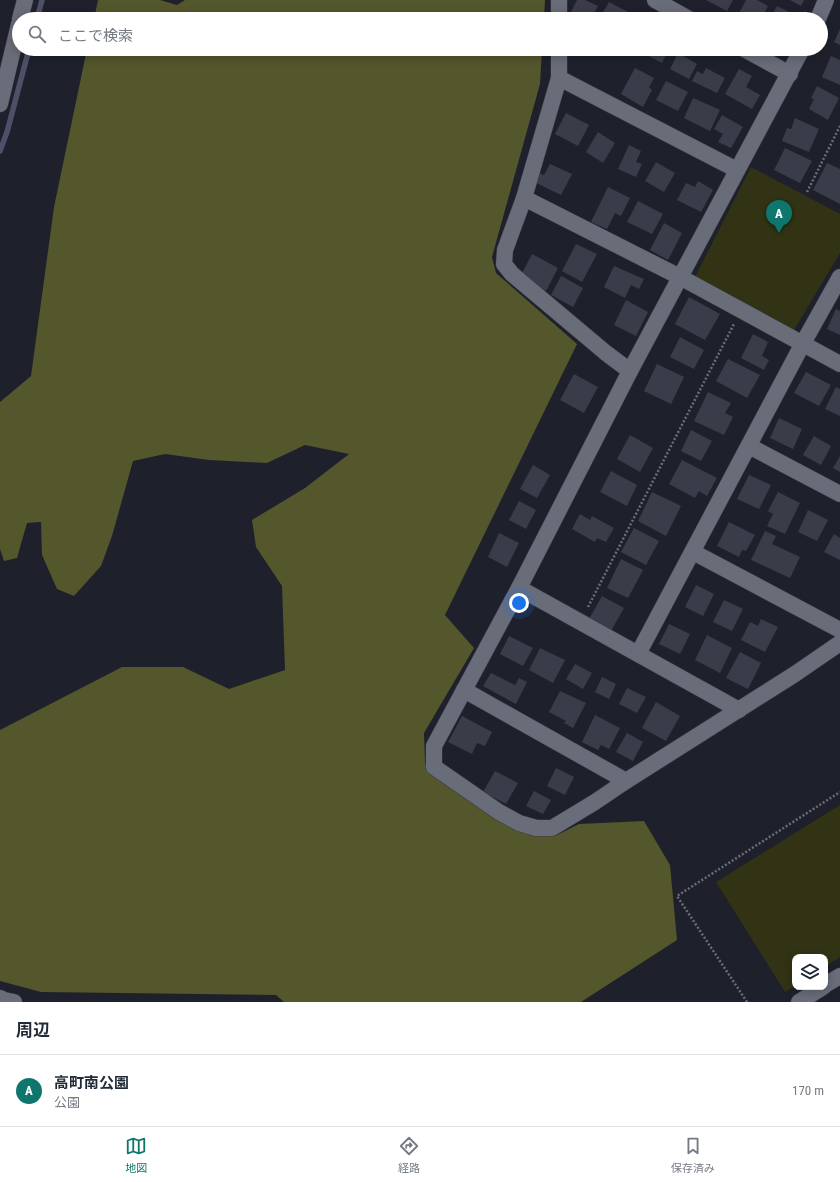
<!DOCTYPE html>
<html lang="ja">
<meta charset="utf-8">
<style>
:root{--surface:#fff;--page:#f6f6f7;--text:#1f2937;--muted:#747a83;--line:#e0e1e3;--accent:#0f766e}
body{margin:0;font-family:"Roboto Condensed","Noto Sans JP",sans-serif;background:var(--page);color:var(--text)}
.controls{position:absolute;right:12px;bottom:12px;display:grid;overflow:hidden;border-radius:8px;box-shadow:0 2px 10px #0003}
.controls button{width:36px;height:36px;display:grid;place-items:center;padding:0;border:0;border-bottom:1px solid var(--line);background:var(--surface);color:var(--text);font:20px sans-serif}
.you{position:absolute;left:519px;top:603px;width:14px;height:14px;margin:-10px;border:3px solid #fff;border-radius:50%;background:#1a73e8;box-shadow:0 0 0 6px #1a73e833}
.badge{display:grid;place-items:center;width:26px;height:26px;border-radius:50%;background:var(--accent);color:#fff;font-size:13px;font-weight:700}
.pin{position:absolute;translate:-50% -33px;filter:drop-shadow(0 1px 2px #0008)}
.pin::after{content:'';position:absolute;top:21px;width:14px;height:12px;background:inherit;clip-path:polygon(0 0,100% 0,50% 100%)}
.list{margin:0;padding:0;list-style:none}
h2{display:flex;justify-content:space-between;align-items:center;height:52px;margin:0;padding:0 16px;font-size:17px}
h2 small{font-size:13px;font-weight:400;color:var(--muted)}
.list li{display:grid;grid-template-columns:26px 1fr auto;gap:12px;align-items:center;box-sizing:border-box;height:72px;padding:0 16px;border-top:1px solid var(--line)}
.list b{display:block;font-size:15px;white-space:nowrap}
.list p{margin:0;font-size:13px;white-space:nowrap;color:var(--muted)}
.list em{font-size:13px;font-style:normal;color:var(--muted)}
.icon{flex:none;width:22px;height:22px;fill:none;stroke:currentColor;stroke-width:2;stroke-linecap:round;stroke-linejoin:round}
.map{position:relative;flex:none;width:840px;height:1002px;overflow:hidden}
.search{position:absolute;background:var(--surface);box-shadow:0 2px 10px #0003;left:12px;right:12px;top:12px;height:44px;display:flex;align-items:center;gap:10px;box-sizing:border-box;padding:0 14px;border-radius:22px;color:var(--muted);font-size:15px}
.sheet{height:124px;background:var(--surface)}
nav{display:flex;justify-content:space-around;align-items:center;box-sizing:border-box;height:56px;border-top:1px solid var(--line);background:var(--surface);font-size:11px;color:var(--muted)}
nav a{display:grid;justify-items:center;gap:2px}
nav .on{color:var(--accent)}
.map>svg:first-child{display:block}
.green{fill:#313314}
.forest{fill:#54562c}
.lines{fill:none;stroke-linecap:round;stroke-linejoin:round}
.stream{stroke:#4e5068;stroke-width:5.5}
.building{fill:#3a3d49}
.minor-casing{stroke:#3a3c46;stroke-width:17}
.path{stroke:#6b6d78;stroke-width:2.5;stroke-dasharray:2 2;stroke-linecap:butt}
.minor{stroke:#696c79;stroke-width:16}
</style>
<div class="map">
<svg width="840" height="1002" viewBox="0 0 840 1002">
<rect width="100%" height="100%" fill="#1e202c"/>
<!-- green -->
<g class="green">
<path d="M751,167L840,214V253L794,330L695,277Z"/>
<path d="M840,805V957L825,967V957H795V986L785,992L716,882Z"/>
</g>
<!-- forest -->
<g class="forest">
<path d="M98,0H160L177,5L185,0H545L544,19H94Z"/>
<path d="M87,49H542L540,84L492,257L496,273L577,344L445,615L474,648L424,733L425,763L439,780L504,822L531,835L555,836L579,824L644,821L670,865L677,940L581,1002H284L276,995L41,992L0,981V730L122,667H183L229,689L285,670L282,586L256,547L252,520L305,488L349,454L305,445L267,463L209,460L165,454L133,461L112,536L101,566L74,596L57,589L42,555L41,522L27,523L17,558L4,561L0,549V402L31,376L54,207Z"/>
</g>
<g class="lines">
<!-- stream -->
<g class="stream">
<path d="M37,19L42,0"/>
<path d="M0,151L7,132L29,49"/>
</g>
</g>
<!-- building -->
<g class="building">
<path d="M577,0H585L598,6L591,19H575L569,16Z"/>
<path d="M706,0H733L727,11Z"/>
<path d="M746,0H757L768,6L761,19H736Z"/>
<path d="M790,0H804L801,6Z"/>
<path d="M609,2L630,13L627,19H599Z"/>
<path d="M777,6L795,15L793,19H770Z"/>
<path d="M840,29V45L834,42Z"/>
<path d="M646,49H669L662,63L643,53Z"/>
<path d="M678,53L697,64L689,79L670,69Z"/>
<path d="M831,56L840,60V85L822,77Z"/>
<path d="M635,68L654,78L649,87L652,90L643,107L621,94Z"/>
<path d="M706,68L725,78L717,93L692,81L697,71L703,74Z"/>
<path d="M739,69L752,76L746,87L760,95L752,109L725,94Z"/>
<path d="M666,81L688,92L678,111L656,100Z"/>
<path d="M817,86L839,98L828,120L809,109L814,99L811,98Z"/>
<path d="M693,98L720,110L710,131L684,118Z"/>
<path d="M566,113L589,125L578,146L555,134Z"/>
<path d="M722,115L743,127L731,148L718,142L723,134L714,129Z"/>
<path d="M795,118L819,129L809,152L782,141L787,128L791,129Z"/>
<path d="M598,132L615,143L603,163L586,152Z"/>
<path d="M629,145L641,151L636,162L642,164L636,177L618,169Z"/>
<path d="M785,148L812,161L800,183L774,170Z"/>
<path d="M656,162L675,173L664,192L645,181Z"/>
<path d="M827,163L840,169V204L813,190Z"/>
<path d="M550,164L572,174L561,195L534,182L539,173L544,175Z"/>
<path d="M698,181L713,190L701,212L677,200L686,183L695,187Z"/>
<path d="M608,187L630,198L621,216L615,213L607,229L591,222Z"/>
<path d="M638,201L663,214L652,234L627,222Z"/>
<path d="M664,223L682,233L668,260L650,250Z"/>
<path d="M576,244L597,254L582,282L562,271Z"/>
<path d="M532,254L558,268L546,291L520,277Z"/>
<path d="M614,266L644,279L639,289L631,285L625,298L604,287Z"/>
<path d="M561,276L583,288L573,307L551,295Z"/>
<path d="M689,297L720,314L705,340L675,324Z"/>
<path d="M626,300L648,312L636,336L614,325Z"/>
<path d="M836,309L840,311V335L827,329Z"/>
<path d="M753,334L768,342L762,356L769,360L764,370L741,358Z"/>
<path d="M680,337L704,350L694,369L670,357Z"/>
<path d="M728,359L760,375L747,398L716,381Z"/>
<path d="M657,364L684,377L671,404L644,391Z"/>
<path d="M806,372L831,385L819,406L794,393Z"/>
<path d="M574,374L598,387L584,413L560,400Z"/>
<path d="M836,387L840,389V416L825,409Z"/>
<path d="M708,392L731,403L725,413L733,417L724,435L694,421Z"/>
<path d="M779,418L802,429L793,449L770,438Z"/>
<path d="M691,430L712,441L701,461L681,451Z"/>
<path d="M630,435L653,448L640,472L617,459Z"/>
<path d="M814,436L831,446L821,465L803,455Z"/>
<path d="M840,456V472L833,468Z"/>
<path d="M682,460L717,478L707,496L699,491L695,498L669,484Z"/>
<path d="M533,465L550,475L537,498L520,489Z"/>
<path d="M611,471L637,485L627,506L600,492Z"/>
<path d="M749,475L771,485L759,509L737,499Z"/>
<path d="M652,492L681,506L666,536L638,521Z"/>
<path d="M778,492L800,503L785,534L767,526L773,514L768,511Z"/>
<path d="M519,501L536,510L526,529L509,520Z"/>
<path d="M808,510L828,520L817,541L798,532Z"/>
<path d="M580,514L590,520L592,516L614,528L606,542L597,538L595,542L572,529Z"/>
<path d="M729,522L755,535L746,551L742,550L739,557L717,546Z"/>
<path d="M634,528L659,541L646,565L621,552Z"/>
<path d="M765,531L776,536L772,544L800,557L790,578L751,560Z"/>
<path d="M499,533L519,543L507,567L488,557Z"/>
<path d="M834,534L840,538V560L824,552Z"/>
<path d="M621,559L643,570L628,598L607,588Z"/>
<path d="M696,585L714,594L703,616L685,607Z"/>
<path d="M602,596L624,608L611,631L589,619Z"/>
<path d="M724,600L743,609L732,631L713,622Z"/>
<path d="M761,619L778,627L765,652L741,640L750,622L758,626Z"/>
<path d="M669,624L690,634L680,654L659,644Z"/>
<path d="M707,635L732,648L720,673L695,660Z"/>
<path d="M509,636L533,648L523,666L500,654Z"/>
<path d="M540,648L565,660L553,683L529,670Z"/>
<path d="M740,652L761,663L748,689L726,678Z"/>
<path d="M575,664L592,673L583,689L566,679Z"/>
<path d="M491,673L515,685L519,678L527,682L516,704L483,686Z"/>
<path d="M602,677L616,684L609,699L595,692Z"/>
<path d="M627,688L646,697L637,713L619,704Z"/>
<path d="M560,691L586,703L573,728L564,723L566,721L549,712Z"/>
<path d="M656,702L680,716L666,741L642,728Z"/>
<path d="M595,715L620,728L609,749L601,745L598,750L582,742Z"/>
<path d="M462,716L492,732L485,746L477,743L472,754L448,742Z"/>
<path d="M627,733L643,742L633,761L616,752Z"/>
<path d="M556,768L574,777L565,795L547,786Z"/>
<path d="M495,771L518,783L506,804L483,792Z"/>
<path d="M534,791L551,800L543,814L526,806Z"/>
</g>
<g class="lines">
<!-- minor casing -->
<g class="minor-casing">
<g id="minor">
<path d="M559,0V19"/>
<path d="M655,0L689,19"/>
<path d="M20,19L25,0"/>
<path d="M818,19L826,0"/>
<path d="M559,49V78L524,198L505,250L504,264L512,274L606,353L630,371"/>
<path d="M744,49L790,74"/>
<path d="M802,49L630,371L519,588L434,746V767L499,812L519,823L536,828H552L595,802L626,781L795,674L840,643"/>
<path d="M559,78L737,170"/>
<path d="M0,104L19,24"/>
<path d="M524,198L680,277L840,364"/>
<path d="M749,446L840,494"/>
<path d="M693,552L840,630"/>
<path d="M519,588L739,710"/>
<path d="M638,654L802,345L840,277"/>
<path d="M464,690L626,781"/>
<path d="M825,985L840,976"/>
<path d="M0,998L4,1000L14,1002"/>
<path d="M799,1002L823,987"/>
</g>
</g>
<!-- path -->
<g class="path">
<path d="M807,192L840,126"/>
<path d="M588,607L734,324"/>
<path d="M747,1002L677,896L840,792"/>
</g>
<!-- minor -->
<use href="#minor" class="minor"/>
</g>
</svg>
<div class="controls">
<button><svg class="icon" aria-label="layers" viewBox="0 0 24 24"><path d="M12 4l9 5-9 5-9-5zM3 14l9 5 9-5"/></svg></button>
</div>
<div class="you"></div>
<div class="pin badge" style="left:779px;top:233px">A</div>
<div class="search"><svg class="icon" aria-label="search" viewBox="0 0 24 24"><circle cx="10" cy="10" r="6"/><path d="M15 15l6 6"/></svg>ここで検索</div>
</div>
<section class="sheet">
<h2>周辺<small></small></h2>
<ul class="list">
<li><span class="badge">A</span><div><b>高町南公園</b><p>公園</p></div><em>170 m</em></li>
</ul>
</section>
<nav>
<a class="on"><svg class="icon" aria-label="map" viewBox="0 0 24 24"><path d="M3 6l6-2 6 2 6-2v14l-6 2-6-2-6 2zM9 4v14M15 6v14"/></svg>地図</a>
<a><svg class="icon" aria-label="directions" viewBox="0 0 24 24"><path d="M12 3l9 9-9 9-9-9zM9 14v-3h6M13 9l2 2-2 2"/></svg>経路</a>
<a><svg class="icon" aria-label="saved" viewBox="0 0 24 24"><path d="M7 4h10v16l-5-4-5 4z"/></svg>保存済み</a>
</nav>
